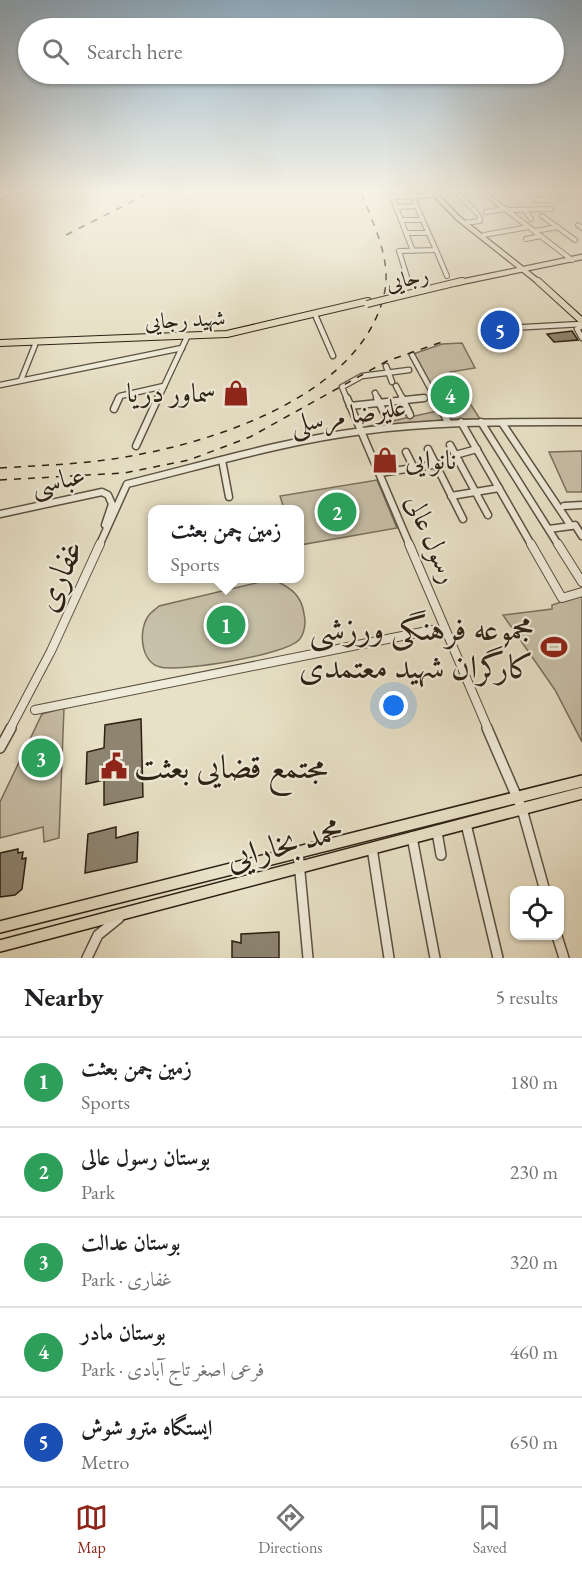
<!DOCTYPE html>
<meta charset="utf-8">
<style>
:root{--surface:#fff;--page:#f6f6f6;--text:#202124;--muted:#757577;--line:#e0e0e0;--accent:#8f2418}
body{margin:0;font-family:"EB Garamond",Amiri,serif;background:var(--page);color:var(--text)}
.controls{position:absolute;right:18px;bottom:18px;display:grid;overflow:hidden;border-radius:12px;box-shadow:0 2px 4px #0004}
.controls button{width:54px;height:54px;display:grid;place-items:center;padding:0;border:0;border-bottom:2px solid var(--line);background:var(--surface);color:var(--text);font:30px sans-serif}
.you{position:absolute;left:394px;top:706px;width:21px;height:21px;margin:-15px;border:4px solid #fff;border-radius:50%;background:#1a73e8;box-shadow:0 0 0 9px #1a73e833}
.badge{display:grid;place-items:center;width:39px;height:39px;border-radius:50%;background:var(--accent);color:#fff;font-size:20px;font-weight:700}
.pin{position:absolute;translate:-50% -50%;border:3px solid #fff;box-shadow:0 2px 6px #0006}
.popup{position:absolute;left:148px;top:505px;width:156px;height:78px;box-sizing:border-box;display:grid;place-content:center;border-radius:12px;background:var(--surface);filter:drop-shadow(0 2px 4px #0005);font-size:20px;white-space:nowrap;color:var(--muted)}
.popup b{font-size:22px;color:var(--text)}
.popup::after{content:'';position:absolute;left:50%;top:100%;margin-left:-12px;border:12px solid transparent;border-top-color:var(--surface)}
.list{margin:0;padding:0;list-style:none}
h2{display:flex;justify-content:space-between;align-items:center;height:78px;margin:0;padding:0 24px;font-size:26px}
h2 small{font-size:20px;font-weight:400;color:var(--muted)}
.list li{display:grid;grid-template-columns:39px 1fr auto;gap:18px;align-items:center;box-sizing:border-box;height:90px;padding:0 24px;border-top:2px solid var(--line)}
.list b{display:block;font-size:22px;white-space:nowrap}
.list p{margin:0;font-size:20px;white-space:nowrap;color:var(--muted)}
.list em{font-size:20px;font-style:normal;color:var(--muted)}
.icon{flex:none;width:33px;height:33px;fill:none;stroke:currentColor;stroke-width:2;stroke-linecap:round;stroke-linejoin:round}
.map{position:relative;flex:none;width:582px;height:958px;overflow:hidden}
.search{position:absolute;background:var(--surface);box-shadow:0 2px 4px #0004;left:18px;right:18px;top:18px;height:66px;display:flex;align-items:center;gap:15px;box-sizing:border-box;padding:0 21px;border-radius:33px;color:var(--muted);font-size:22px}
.sheet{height:528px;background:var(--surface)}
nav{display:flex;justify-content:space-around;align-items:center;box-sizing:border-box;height:84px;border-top:2px solid var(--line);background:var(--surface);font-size:16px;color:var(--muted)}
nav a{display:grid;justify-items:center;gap:3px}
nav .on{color:var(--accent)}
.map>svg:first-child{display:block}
.green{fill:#c8c0a9;stroke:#7a705e;stroke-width:1.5}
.building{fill:#8e8571;stroke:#2c2114;stroke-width:1.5}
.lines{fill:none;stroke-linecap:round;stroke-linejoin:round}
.minor-far4-casing{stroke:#5b5141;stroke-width:6}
.minor-far3-casing{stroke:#5b5141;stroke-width:7}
.minor-far2-casing{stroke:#5b5141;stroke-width:9}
.minor-far1-casing{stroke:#5b5141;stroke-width:10}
.minor-casing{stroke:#5b5141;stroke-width:12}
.major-far2-casing{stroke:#2c2114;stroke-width:7}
.major-far1-casing{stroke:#2c2114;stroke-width:8}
.major-casing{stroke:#2c2114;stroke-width:14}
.minor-far4{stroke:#f0ecdb;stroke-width:4}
.minor-far3{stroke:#f0ecdb;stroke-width:4.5}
.minor-far2{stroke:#f0ecdb;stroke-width:6}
.minor-far1{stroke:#f0ecdb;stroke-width:8}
.minor{stroke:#f0ecdb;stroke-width:9}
.major-far2{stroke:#e8e1c7;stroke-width:4.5}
.major-far1{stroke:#e8e1c7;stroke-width:6}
.major{stroke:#e8e1c7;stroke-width:11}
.rail{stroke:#2c2114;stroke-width:1.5;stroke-dasharray:7 7;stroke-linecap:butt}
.major-bridge-casing{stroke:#2c2114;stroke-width:8;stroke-linecap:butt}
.major-bridge{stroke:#e8e1c7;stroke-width:6}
.labels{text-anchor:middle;stroke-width:4.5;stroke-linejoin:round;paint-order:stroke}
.far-street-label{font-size:22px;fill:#2c2114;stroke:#f0ecdb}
.poi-label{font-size:27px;fill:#2c2114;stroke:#f0ecdb;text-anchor:end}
.street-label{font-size:27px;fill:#2c2114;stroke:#f0ecdb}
.near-street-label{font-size:33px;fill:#2c2114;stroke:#f0ecdb}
.near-poi-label{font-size:33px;fill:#2c2114;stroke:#f0ecdb;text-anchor:end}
</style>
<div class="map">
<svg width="582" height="958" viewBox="0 0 582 958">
<rect width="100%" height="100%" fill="#e8e1c7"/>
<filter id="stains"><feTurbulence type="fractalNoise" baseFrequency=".00333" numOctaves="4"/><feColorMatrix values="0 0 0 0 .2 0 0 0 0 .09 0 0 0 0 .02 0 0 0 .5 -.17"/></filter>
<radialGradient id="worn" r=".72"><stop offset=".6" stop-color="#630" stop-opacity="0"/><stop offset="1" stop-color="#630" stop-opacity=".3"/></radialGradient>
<!-- green -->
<g class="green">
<path d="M462,343L475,368L450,372L480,419H448L413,354L442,344Z"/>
<path d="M437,411L445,420L365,427Z"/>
<path d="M582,451V492H567L549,452Z"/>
<path d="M377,480L397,528L300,545V510L284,509L280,496Z"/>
<path d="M276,581C291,588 302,596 304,614C306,622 305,633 299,640C285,655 181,672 160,667C140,662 138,629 149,615C151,612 156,609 159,606L260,582Z"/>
<path d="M582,595V742L555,690L503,615L552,609V605Z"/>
<path d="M64,708L59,838L44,842L43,827L0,838V802L42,714Z"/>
</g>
<!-- building -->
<g class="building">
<path d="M572,331L578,340L554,342L547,334Z"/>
<path d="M141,719L143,797L104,805V780L86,784L87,752L104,748L105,725Z"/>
<path d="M116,827V838L138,832L137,862L85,873L88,834Z"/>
<path d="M18,849V853L23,852L22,859L26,858L22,889L15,895L0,897V853Z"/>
<path d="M279,932V958H232V941L241,943V934Z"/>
</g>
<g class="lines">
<!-- minor-far4 casing -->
<g class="minor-far4-casing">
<g id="minor-far4">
<path d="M389,189L413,251"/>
<path d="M479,189L572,260"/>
<path d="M527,189L536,200H548L540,189"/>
<path d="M557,189L564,198"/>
<path d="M569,189L574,195"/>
<path d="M579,189L582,192"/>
<path d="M433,193L456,192L477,213"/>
<path d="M0,197L5,194"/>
<path d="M392,197L435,195"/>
<path d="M396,207L417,206"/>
<path d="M507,210L551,209"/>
<path d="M525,210L531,219"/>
<path d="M486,212L506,209"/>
<path d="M542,216L575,240"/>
<path d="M401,220H422"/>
<path d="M464,223L480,221L479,216"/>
<path d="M578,225L582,228"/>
<path d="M535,231L558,227"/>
<path d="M406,233H428"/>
<path d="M484,235L529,227"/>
<path d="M526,239L541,236"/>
<path d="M436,250L447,276"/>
<path d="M408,280L399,251L436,250L409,189"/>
</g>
</g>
<!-- minor-far3 casing -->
<g class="minor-far3-casing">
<g id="minor-far3">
<path d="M316,317L333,356"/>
<path d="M582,326L577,329L582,338"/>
<path d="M508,328L582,324"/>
<path d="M412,355L436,399"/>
<path d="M386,366L392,382"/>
<path d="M21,380L35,345"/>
<path d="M0,385L182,348"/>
<path d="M396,386L403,399"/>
<path d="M375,393L378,399"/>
<path d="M118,399L120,396L164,386"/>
<path d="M158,399L187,337"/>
<path d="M347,399L342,387L362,376L409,370"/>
<path d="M410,399L424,398"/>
</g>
</g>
<!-- minor-far2 casing -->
<g class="minor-far2-casing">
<g id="minor-far2">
<path d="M347,398L410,546"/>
<path d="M377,398L387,419"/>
<path d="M402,398L410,415"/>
<path d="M435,398L448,422"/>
<path d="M350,406L424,398"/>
<path d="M114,409L119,398"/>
<path d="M461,422L532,546"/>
<path d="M481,422L559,546"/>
<path d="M502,423L571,526L575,525L582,536"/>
<path d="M450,445L488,515"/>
<path d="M136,446L158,398"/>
<path d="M428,449L463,519"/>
<path d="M406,452L414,468"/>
<path d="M455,455L477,449"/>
<path d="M222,460L229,497"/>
<path d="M380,473L459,461"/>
<path d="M451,496L499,488"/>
<path d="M564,506L582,505"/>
<path d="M0,514L102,492L108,495L112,504L105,525"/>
<path d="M549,529L571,526"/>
<path d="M99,546L127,484C205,465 283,441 363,431C436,421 509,422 582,422"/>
</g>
</g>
<!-- minor-far1 casing -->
<g class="minor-far1-casing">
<g id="minor-far1">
<path d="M409,544L488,729"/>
<path d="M531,544L562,598L582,592"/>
<path d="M558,544L582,582"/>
<path d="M35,710L432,630"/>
<path d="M10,729L51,651L100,544"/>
</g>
</g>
<!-- minor casing -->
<g class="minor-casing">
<g id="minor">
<path d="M487,728L522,809L545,891"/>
<path d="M0,748L11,728"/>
<path d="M466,824L498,958"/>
<path d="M437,832L441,855"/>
<path d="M412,837L435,958"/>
<path d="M372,848L389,958"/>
<path d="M298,851L308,958"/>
<path d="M557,936L564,958"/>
<path d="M87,958L98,935L119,918"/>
</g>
</g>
<!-- major-far2 casing -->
<g class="major-far2-casing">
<g id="major-far2">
<path d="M430,189L458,218L540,283"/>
<path d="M456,283L582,257"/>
</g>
</g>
<!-- major-far1 casing -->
<g class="major-far1-casing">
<g id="major-far1">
<path d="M538,281L582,321"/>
<path d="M387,299L462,281"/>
<path d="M0,343L227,334L368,301"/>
</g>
</g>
<!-- major casing -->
<g class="major-casing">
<g id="major">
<path d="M0,927L582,781"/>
<path d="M0,946L582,793"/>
</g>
</g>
<!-- minor-far4 -->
<use href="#minor-far4" class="minor-far4"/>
<!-- minor-far3 -->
<use href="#minor-far3" class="minor-far3"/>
<!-- minor-far2 -->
<use href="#minor-far2" class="minor-far2"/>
<!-- minor-far1 -->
<use href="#minor-far1" class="minor-far1"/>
<!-- minor -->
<use href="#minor" class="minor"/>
<!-- major-far2 -->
<use href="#major-far2" class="major-far2"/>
<!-- major-far1 -->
<use href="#major-far1" class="major-far1"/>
<!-- major -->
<use href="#major" class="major"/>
<!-- rail -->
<g class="rail">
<path d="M66,235L157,189"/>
<path d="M0,468C46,465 91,464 136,455C224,439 366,391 385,290C391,256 371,220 360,189"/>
<path d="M0,480L124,473L189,460L250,437L387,361L442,342"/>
</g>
<!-- major-bridge casing -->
<g class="major-bridge-casing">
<path id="major-bridge" d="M367,304L387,299"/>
</g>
<!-- major-bridge -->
<use href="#major-bridge" class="major-bridge"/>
</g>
<!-- sky -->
<linearGradient id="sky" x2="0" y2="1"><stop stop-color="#8eacc2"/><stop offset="0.59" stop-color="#f5f2e6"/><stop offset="1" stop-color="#f5f2e6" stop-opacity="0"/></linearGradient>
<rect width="582" height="323" fill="url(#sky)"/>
<!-- icons -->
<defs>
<g id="shop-bare" transform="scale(2.07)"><path d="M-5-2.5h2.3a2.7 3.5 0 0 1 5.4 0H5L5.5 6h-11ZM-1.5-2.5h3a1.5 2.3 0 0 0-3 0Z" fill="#8f2418" stroke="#f0ecdb" stroke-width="2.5" paint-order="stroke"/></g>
<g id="stadium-bare" transform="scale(2.07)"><path d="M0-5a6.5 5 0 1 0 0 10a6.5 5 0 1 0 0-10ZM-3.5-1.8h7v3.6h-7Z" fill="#8f2418" stroke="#f0ecdb" stroke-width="2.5" paint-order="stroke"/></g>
<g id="civic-bare" transform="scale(2.07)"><path d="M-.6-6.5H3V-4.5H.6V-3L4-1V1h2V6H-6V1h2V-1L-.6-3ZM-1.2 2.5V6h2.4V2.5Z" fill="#8f2418" stroke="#f0ecdb" stroke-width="2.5" paint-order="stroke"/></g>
</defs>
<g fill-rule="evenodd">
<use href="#shop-bare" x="236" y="393"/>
<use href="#shop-bare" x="385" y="460"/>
<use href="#stadium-bare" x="554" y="647"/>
<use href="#civic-bare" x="114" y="766"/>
</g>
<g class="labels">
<!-- far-street labels -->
<g class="far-street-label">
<text transform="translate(407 278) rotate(-13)" y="8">رجایی</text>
<text transform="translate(185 319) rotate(-3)" y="8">شهید رجایی</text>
</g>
<!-- poi labels -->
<g class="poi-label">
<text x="216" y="402">سماور دریا</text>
<text x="405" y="469" text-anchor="start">نانوایی</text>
</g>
<!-- street labels -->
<g class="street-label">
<text transform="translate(348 415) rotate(-9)" y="9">علیرضا مرسلی</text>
<text transform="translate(58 480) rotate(-12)" y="9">عباسی</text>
<text transform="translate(432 539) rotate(67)" y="9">رسول عالی</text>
</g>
<!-- near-street labels -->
<g class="near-street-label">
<text transform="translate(58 575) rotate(-66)" y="12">غفاری</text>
<text transform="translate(284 843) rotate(-15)" y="12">محمد بخارایی</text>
</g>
<!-- near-poi labels -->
<g class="near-poi-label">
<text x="534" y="640">مجموعه فرهنگی ورزشی<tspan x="534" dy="38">کارگران شهید معتمدی</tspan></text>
<text x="134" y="778" text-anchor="start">مجتمع قضایی بعثت</text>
</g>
</g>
<rect width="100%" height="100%" filter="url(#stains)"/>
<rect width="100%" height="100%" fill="url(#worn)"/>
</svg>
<div class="controls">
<button><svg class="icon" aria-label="locate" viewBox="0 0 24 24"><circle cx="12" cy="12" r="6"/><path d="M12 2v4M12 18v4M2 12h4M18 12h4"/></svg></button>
</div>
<div class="you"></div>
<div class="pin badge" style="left:226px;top:625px;background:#2e9e5b">1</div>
<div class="popup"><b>زمین چمن بعثت</b>Sports</div>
<div class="pin badge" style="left:337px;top:512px;background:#2e9e5b">2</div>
<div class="pin badge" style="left:41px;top:758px;background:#2e9e5b">3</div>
<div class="pin badge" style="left:450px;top:395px;background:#2e9e5b">4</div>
<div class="pin badge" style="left:500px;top:330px;background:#1a4fb4">5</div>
<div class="search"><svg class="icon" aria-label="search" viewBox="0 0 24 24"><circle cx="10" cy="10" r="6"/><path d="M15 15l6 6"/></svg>Search here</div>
</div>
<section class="sheet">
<h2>Nearby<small>5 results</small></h2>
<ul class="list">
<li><span class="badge" style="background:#2e9e5b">1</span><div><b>زمین چمن بعثت</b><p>Sports</p></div><em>180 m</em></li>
<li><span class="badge" style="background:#2e9e5b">2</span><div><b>بوستان رسول عالی</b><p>Park</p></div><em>230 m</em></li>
<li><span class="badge" style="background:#2e9e5b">3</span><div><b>بوستان عدالت</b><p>Park · غفاری</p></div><em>320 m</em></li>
<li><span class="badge" style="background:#2e9e5b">4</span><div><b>بوستان مادر</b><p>Park · فرعی اصغر تاج آبادی</p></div><em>460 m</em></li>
<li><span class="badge" style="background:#1a4fb4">5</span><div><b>ایستگاه مترو شوش</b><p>Metro</p></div><em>650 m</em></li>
</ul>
</section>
<nav>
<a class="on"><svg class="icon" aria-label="map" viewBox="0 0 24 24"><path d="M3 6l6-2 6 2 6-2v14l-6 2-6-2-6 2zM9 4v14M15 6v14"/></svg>Map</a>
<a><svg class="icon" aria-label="directions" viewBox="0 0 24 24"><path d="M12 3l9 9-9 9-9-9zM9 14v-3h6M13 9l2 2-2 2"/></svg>Directions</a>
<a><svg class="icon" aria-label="saved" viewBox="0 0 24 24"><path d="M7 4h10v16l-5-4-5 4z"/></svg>Saved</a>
</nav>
